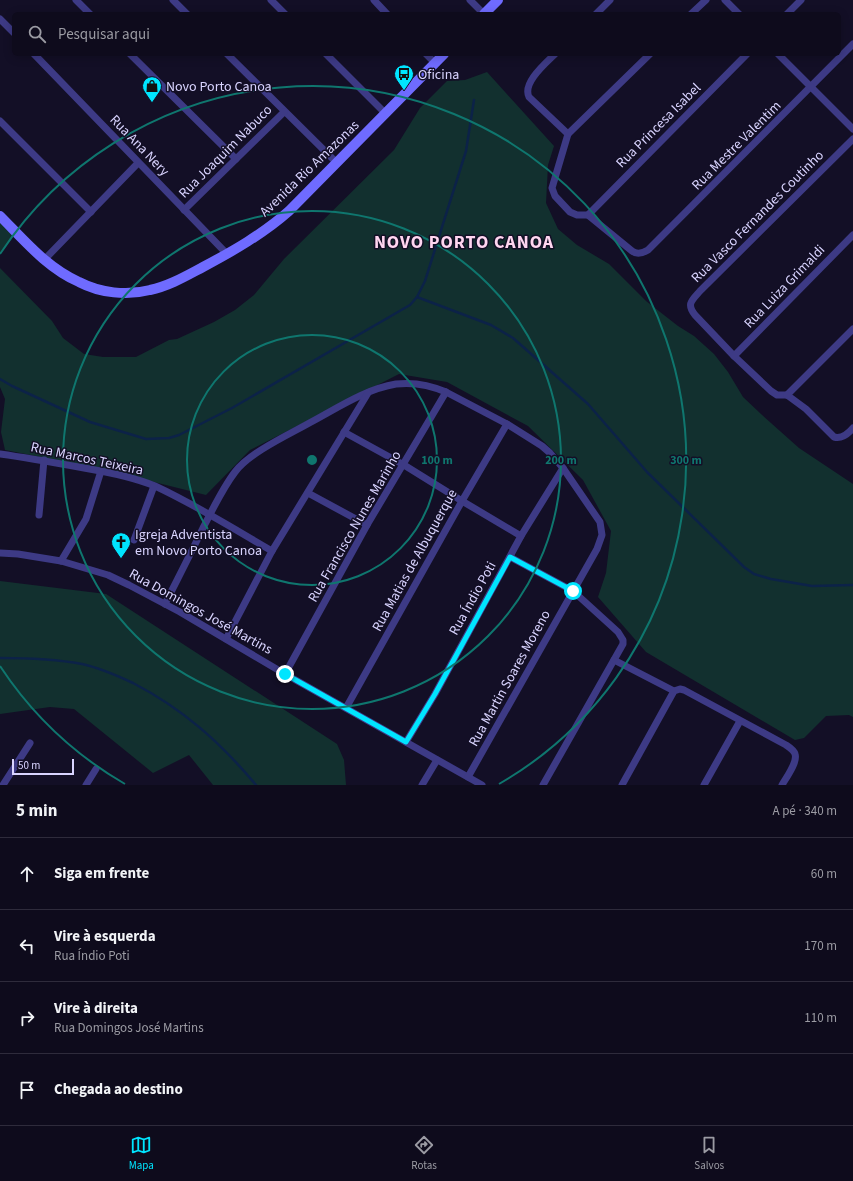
<!DOCTYPE html>
<html lang="pt">
<meta charset="utf-8">
<style>
:root{--surface:#0e0b1c;--page:#1c1929;--text:#f1f3f6;--muted:#9b9ba3;--line:#2e2b3b;--accent:#00e5ff}
body{margin:0;font-family:"Source Sans 3",sans-serif;background:var(--page);color:var(--text)}
.scale{position:absolute;left:12px;bottom:10px;width:62px;box-sizing:border-box;padding-left:4px;border:2px solid #d9d4ff;border-top:0;font-size:11px;line-height:14px;white-space:nowrap;color:#d9d4ff;-webkit-text-stroke:3px #130f26;paint-order:stroke}
.stop{position:absolute;width:12px;height:12px;margin:-9px;border:3px solid #00e5ff;border-radius:50%;background:#fff}
.stop.end{background:#00e5ff;border-color:#fff;box-shadow:0 1px 4px #0008}
.list{margin:0;padding:0;list-style:none}
h2{display:flex;justify-content:space-between;align-items:center;height:52px;margin:0;padding:0 16px;font-size:17px}
h2 small{font-size:13px;font-weight:400;color:var(--muted)}
.list li{display:grid;grid-template-columns:26px 1fr auto;gap:12px;align-items:center;box-sizing:border-box;height:72px;padding:0 16px;border-top:1px solid var(--line)}
.list b{display:block;font-size:15px;white-space:nowrap}
.list p{margin:0;font-size:13px;white-space:nowrap;color:var(--muted)}
.list em{font-size:13px;font-style:normal;color:var(--muted)}
.icon{flex:none;width:22px;height:22px;fill:none;stroke:currentColor;stroke-width:2;stroke-linecap:round;stroke-linejoin:round}
.map{position:relative;flex:none;width:853px;height:785px;overflow:hidden}
.search{position:absolute;background:var(--surface);box-shadow:0 2px 10px #0003;left:12px;right:12px;top:12px;height:44px;display:flex;align-items:center;gap:10px;box-sizing:border-box;padding:0 14px;border-radius:6px;color:var(--muted);font-size:15px}
.sheet{height:340px;background:var(--surface)}
nav{display:flex;justify-content:space-around;align-items:center;box-sizing:border-box;height:56px;border-top:1px solid var(--line);background:var(--surface);font-size:11px;color:var(--muted)}
nav a{display:grid;justify-items:center;gap:2px}
nav .on{color:var(--accent)}
.map>svg:first-child{display:block}
.green{fill:#12302f}
.lines{fill:none;stroke-linecap:round;stroke-linejoin:round}
.stream{stroke:#0c2248;stroke-width:2.5}
.street{stroke:#3d3a85;stroke-width:7}
.secondary{stroke:#6f6bff;stroke-width:10}
.route{stroke:#00e5ff;stroke-width:5}
.ring{fill:none;stroke:#0f766e;stroke-width:2}
.labels{text-anchor:middle;stroke-width:3;stroke-linejoin:round;paint-order:stroke}
.poi-label{font-size:14px;fill:#d9d4ff;stroke:#130f26;text-anchor:start}
.street-label{font-size:14px;fill:#d9d4ff;stroke:#130f26}
.district-label{font-size:18px;font-weight:bold;letter-spacing:1px;fill:#ffd6f0;stroke:#130f26}
.centre{fill:#0f766e;stroke:#130f26;stroke-width:2}
.ring-label{font-size:12px;text-anchor:middle;font-weight:bold;fill:#0f766e;stroke:#130f26;stroke-width:3;stroke-linejoin:round;paint-order:stroke}
</style>
<div class="map">
<svg width="853" height="785" viewBox="0 0 853 785">
<rect width="100%" height="100%" fill="#130f26"/>
<!-- green -->
<g class="green">
<path d="M487,72L554,146L548,165L546,203L558,229L577,245L609,264L646,301L678,326L694,336L714,354L728,372L743,397L761,414L799,448L853,484V717L849,715L826,716L804,738L795,740L646,652L598,597L606,573L611,531L583,480L528,426L447,382L399,374L250,450L206,495L102,469L5,450L1,432L5,399L0,387V268L52,321L63,338L84,354L103,357H136L169,340L177,339L214,322L235,310L254,295L284,259L394,150L420,108L447,81L465,80Z"/>
<path d="M0,222L14,236L0,252Z"/>
<path d="M0,581L106,594L337,744L344,760L346,785H213L189,755L153,773L74,709L50,707L0,714Z"/>
</g>
<g class="lines">
<!-- stream -->
<g class="stream">
<path d="M417,297L491,325L513,338L588,404L647,472L744,567L754,574L771,579L812,586L853,585"/>
<path d="M0,379L12,386L90,422L146,439L169,438L179,435L232,408L410,305L417,297L425,281L466,151L474,100"/>
<path d="M0,658C27,658 55,659 82,664C100,668 116,675 133,683C183,709 220,742 256,785"/>
</g>
<!-- street -->
<g class="street">
<path d="M76,0L90,14"/>
<path d="M173,0L187,14"/>
<path d="M271,0L285,14"/>
<path d="M374,0L387,14"/>
<path d="M470,0L484,14"/>
<path d="M725,0L739,14"/>
<path d="M596,14L610,0"/>
<path d="M691,14L706,0"/>
<path d="M787,14L801,0"/>
<path d="M0,19L14,33"/>
<path d="M34,54L227,254"/>
<path d="M130,54L236,159"/>
<path d="M227,54L336,162"/>
<path d="M326,54L385,113"/>
<path d="M426,54L435,63"/>
<path d="M555,54C546,63 522,83 529,97L568,134L552,188L555,196L570,212L577,215H588L632,251C637,255 643,253 648,250L853,44"/>
<path d="M778,54L853,129"/>
<path d="M0,121L91,212"/>
<path d="M568,134L650,54"/>
<path d="M853,139L700,291C692,300 686,304 695,315L734,356L771,391L777,395H787L806,409L834,437C842,439 848,434 853,428"/>
<path d="M184,210L284,112"/>
<path d="M588,215L747,54"/>
<path d="M44,260L138,163"/>
<path d="M734,356L853,235"/>
<path d="M787,395L853,329"/>
<path d="M344,432L404,465L462,501L521,536"/>
<path d="M0,454C28,458 56,463 84,468C108,472 133,477 155,486C196,505 234,529 272,551"/>
<path d="M308,493L367,525"/>
<path d="M39,515L44,460"/>
<path d="M134,540L154,486"/>
<path d="M0,553L18,554L61,561L108,575L129,585L180,612L285,674L482,785"/>
<path d="M510,557L573,591L618,632L623,640V644L543,785"/>
<path d="M61,561L86,519L101,471"/>
<path d="M165,604C178,578 191,553 203,528C213,509 222,489 235,472C250,452 290,434 313,421C339,407 366,389 396,384C413,382 430,385 446,392L507,424L542,446L550,453L563,468L600,522L602,535L597,549L468,777"/>
<path d="M226,639L272,551L368,393"/>
<path d="M614,660L674,691"/>
<path d="M285,674L367,525L446,392"/>
<path d="M346,708L462,501L507,424"/>
<path d="M406,742L435,694L521,536L563,468"/>
<path d="M3,785L30,743"/>
<path d="M86,785L96,769"/>
<path d="M422,785L437,760"/>
<path d="M622,785L674,691L680,689L684,690L786,745C789,747 794,750 795,754C798,762 786,778 782,785"/>
<path d="M704,785L740,721"/>
</g>
<!-- secondary -->
<g class="secondary">
<path d="M484,14L498,0"/>
<path d="M0,216C24,240 47,268 79,282C100,293 127,296 150,290C169,286 186,276 203,267C233,251 263,234 289,211L444,54"/>
</g>
</g>
<g class="lines">
<!-- route -->
<path class="route" d="M285,674L406,742L435,694L510,557L573,591"/>
</g>
<!-- distance rings -->
<g class="ring">
<circle cx="312" cy="460" r="125"/>
<circle cx="312" cy="460" r="249"/>
<path d="M125 784A374 374 0 0 1 0 666M0 254A374 374 0 1 1 499 784"/>
</g>
<!-- icons -->
<defs>
<g id="bus-pin" transform="scale(1)"><path d="M0 17L-7.5 6A9.5 9.5 0 1 1 7.5 6Z" fill="#00e5ff" stroke="#130f26"/><path d="M-5-6H5V4H4V6H2V4H-2V6H-4V4H-5ZM-3.5-4V0h7V-4ZM-3.5 1.2v1.5H-2V1.2ZM2 1.2v1.5H3.5V1.2Z" fill="#111"/></g>
<g id="shop-pin" transform="scale(1)"><path d="M0 17L-7.5 6A9.5 9.5 0 1 1 7.5 6Z" fill="#00e5ff" stroke="#130f26"/><path d="M-5-2.5h2.3a2.7 3.5 0 0 1 5.4 0H5L5.5 6h-11ZM-1.5-2.5h3a1.5 2.3 0 0 0-3 0Z" fill="#111"/></g>
<g id="church-pin" transform="scale(1)"><path d="M0 17L-7.5 6A9.5 9.5 0 1 1 7.5 6Z" fill="#00e5ff" stroke="#130f26"/><path d="M-1.2-6h2.4v3.5h3.3v2.4h-3.3V6h-2.4V-.1h-3.3v-2.4h3.3Z" fill="#111"/></g>
</defs>
<g fill-rule="evenodd">
<use href="#bus-pin" x="404" y="74"/>
<use href="#shop-pin" x="152" y="86"/>
<use href="#church-pin" x="121" y="542"/>
</g>
<g class="labels">
<!-- poi labels -->
<g class="poi-label">
<text x="418" y="79">Oficina</text>
<text x="166" y="91">Novo Porto Canoa</text>
<text x="135" y="539">Igreja Adventista<tspan x="135" dy="16">em Novo Porto Canoa</tspan></text>
</g>
<!-- street labels -->
<g class="street-label">
<text transform="translate(658 125) rotate(-45)" y="5">Rua Princesa Isabel</text>
<text transform="translate(140 145) rotate(46)" y="5">Rua Ana Nery</text>
<text transform="translate(736 145) rotate(-45)" y="5">Rua Mestre Valentim</text>
<text transform="translate(225 151) rotate(-45)" y="5">Rua Joaquim Nabuco</text>
<text transform="translate(309 168) rotate(-44)" y="5">Avenida Rio Amazonas</text>
<text transform="translate(757 216) rotate(-45)" y="5">Rua Vasco Fernandes Coutinho</text>
<text transform="translate(784 286) rotate(-46)" y="5">Rua Luiza Grimaldi</text>
<text transform="translate(87 458) rotate(12)" y="5">Rua Marcos Teixeira</text>
<text transform="translate(354 526) rotate(-60)" y="5">Rua Francisco Nunes Marinho</text>
<text transform="translate(414 560) rotate(-61)" y="5">Rua Matias de Albuquerque</text>
<text transform="translate(472 598) rotate(-61)" y="5">Rua Índio Poti</text>
<text transform="translate(201 611) rotate(29)" y="5">Rua Domingos José Martins</text>
<text transform="translate(509 678) rotate(-61)" y="5">Rua Martin Soares Moreno</text>
</g>
<!-- district labels -->
<g class="district-label">
<text x="464" y="248">NOVO PORTO CANOA</text>
</g>
</g>
<circle cx="312" cy="460" r="6" class="centre"/>
<g class="ring-label">
<text x="437" y="464">100 m</text>
<text x="561" y="464">200 m</text>
<text x="686" y="464">300 m</text>
</g>
</svg>
<div class="scale">50 m</div>
<div class="stop" style="left:573px;top:591px"></div>
<div class="stop end" style="left:285px;top:674px"></div>
<div class="search"><svg class="icon" aria-label="search" viewBox="0 0 24 24"><circle cx="10" cy="10" r="6"/><path d="M15 15l6 6"/></svg>Pesquisar aqui</div>
</div>
<section class="sheet">
<h2>5 min<small>A pé · 340 m</small></h2>
<ul class="list">
<li><svg class="icon" aria-label="ahead" viewBox="0 0 24 24"><path d="M12 20V5M6 11l6-6 6 6"/></svg><div><b>Siga em frente</b></div><em>60 m</em></li>
<li><svg class="icon" aria-label="left" viewBox="0 0 24 24"><path d="M17 20v-9H6M10 6l-5 5 5 5"/></svg><div><b>Vire à esquerda</b><p>Rua Índio Poti</p></div><em>170 m</em></li>
<li><svg class="icon" aria-label="right" viewBox="0 0 24 24"><path d="M7 20v-9h11M14 6l5 5-5 5"/></svg><div><b>Vire à direita</b><p>Rua Domingos José Martins</p></div><em>110 m</em></li>
<li><svg class="icon" aria-label="arrive" viewBox="0 0 24 24"><path d="M6 21V4h12l-3 4 3 4H6"/></svg><div><b>Chegada ao destino</b></div></li>
</ul>
</section>
<nav>
<a class="on"><svg class="icon" aria-label="map" viewBox="0 0 24 24"><path d="M3 6l6-2 6 2 6-2v14l-6 2-6-2-6 2zM9 4v14M15 6v14"/></svg>Mapa</a>
<a><svg class="icon" aria-label="directions" viewBox="0 0 24 24"><path d="M12 3l9 9-9 9-9-9zM9 14v-3h6M13 9l2 2-2 2"/></svg>Rotas</a>
<a><svg class="icon" aria-label="saved" viewBox="0 0 24 24"><path d="M7 4h10v16l-5-4-5 4z"/></svg>Salvos</a>
</nav>
